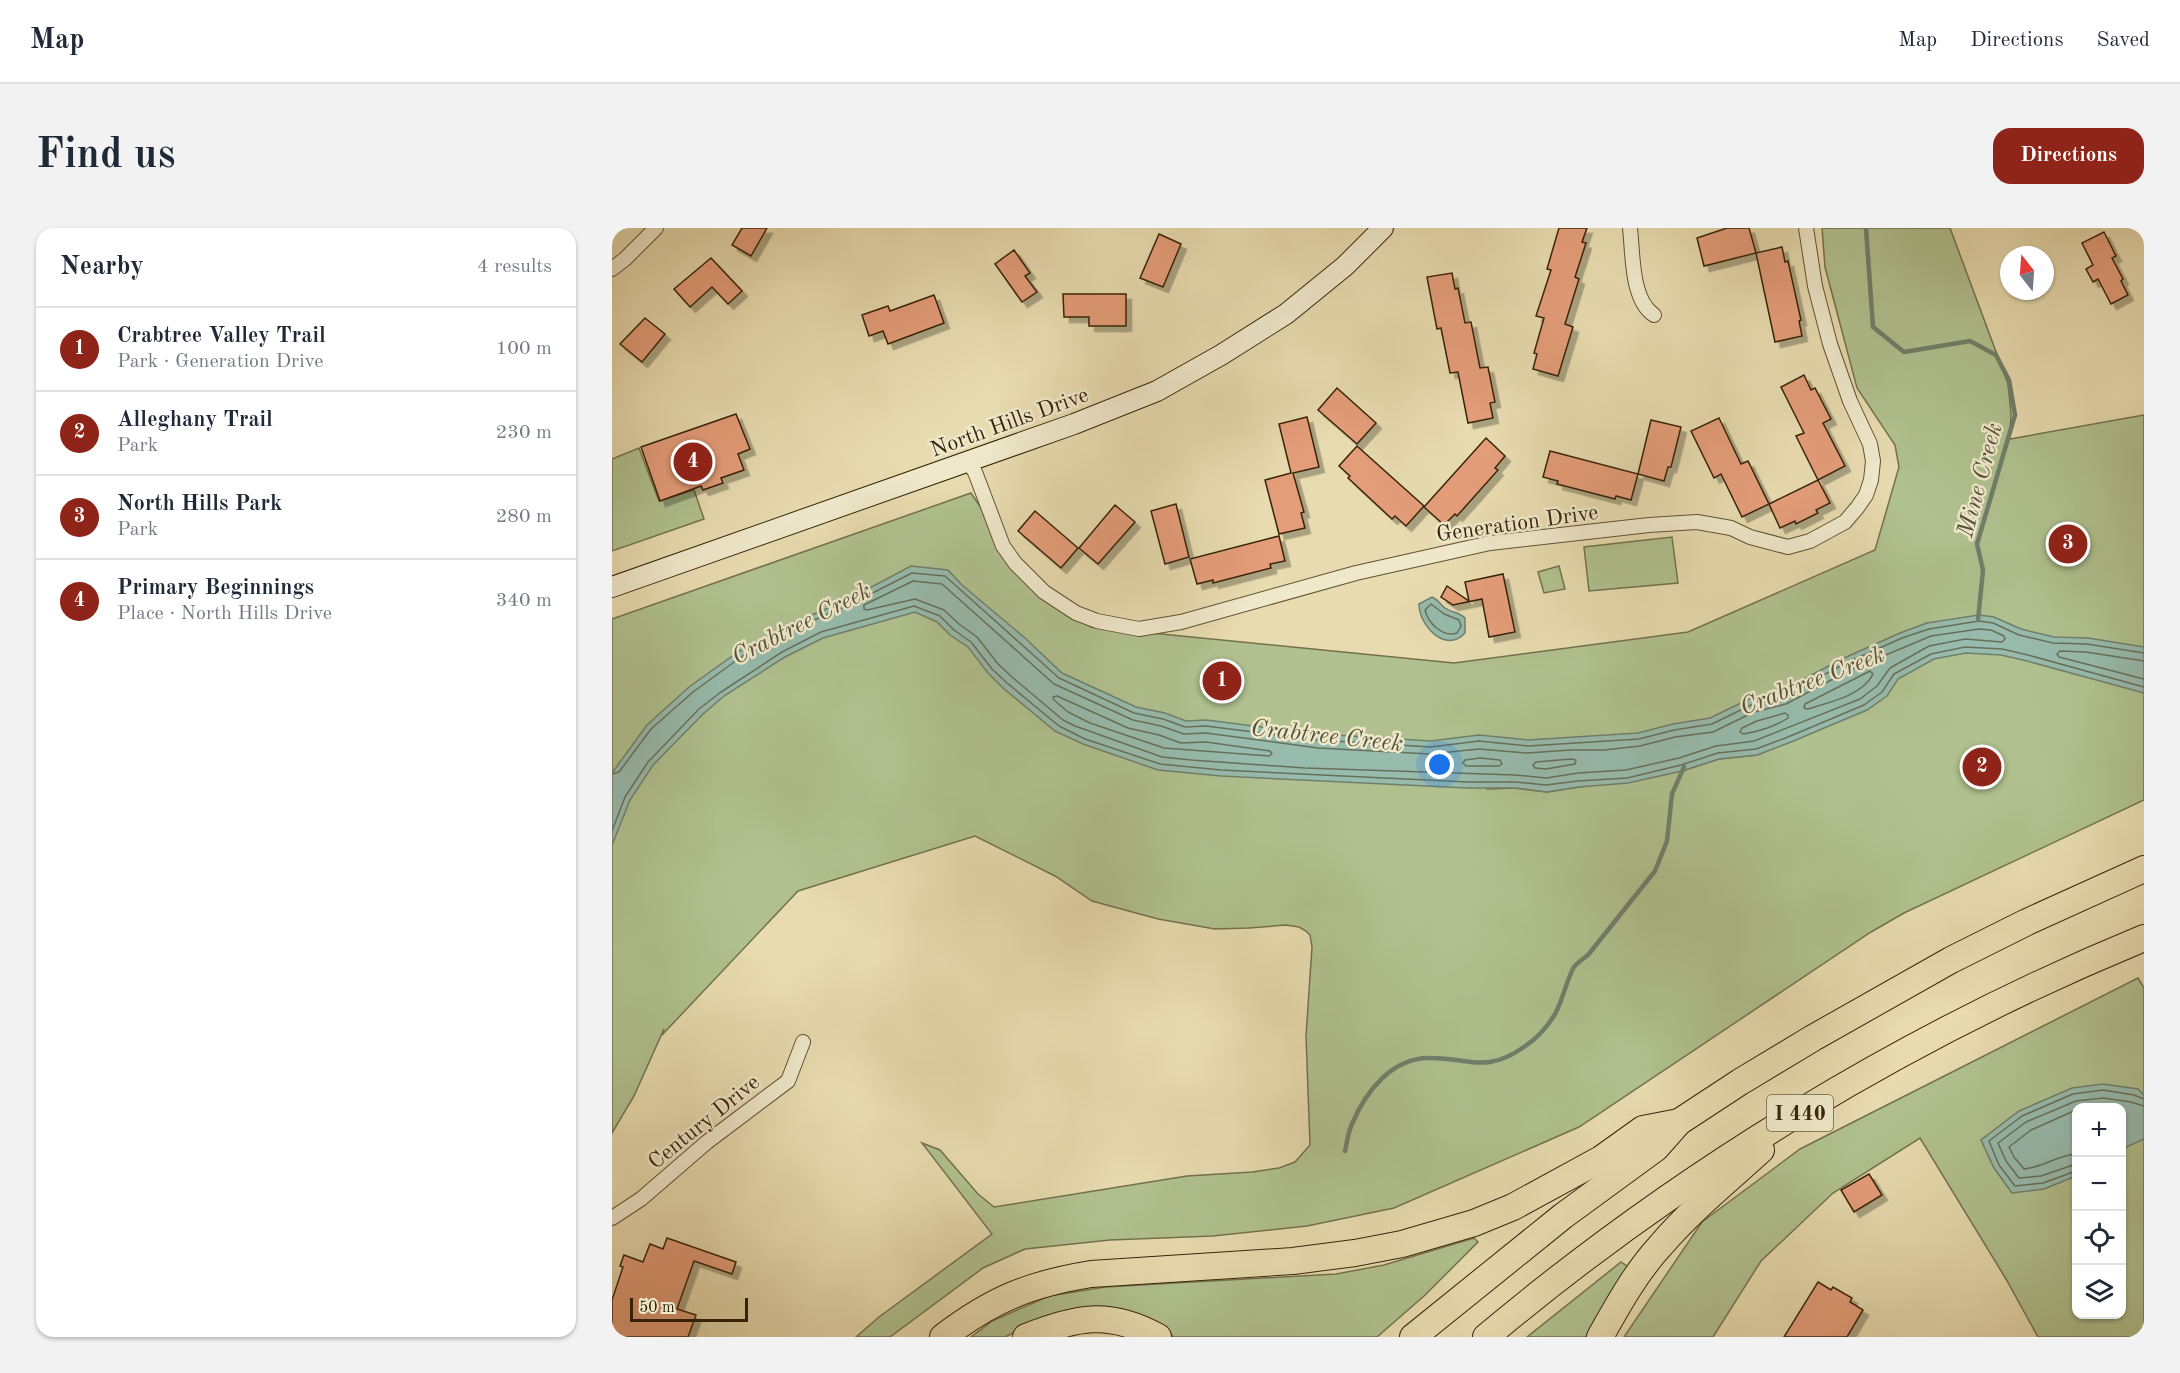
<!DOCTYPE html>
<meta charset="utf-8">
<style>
:root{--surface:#fff;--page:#f2f2f3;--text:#1f2937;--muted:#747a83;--line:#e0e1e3;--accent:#8f2418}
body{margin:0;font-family:"Old Standard TT",serif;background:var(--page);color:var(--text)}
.controls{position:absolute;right:18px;bottom:18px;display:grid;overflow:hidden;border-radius:12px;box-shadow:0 2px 4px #0004}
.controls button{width:54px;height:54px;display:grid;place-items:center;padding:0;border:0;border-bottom:2px solid var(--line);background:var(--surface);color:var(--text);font:30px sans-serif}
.compass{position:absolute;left:1388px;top:18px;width:54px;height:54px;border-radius:50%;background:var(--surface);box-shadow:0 2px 4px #0004;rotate:343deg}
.scale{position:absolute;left:18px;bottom:15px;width:118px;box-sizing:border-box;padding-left:6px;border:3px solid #372408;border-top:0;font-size:16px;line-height:21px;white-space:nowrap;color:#372408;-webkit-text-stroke:4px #efe8cb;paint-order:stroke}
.you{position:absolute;left:828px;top:537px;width:21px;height:21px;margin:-15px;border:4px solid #fff;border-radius:50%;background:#1a73e8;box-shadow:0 0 0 9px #1a73e833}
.badge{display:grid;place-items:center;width:39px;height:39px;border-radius:50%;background:var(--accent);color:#fff;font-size:20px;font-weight:700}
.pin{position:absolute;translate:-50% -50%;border:3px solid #fff;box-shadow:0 2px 6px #0006}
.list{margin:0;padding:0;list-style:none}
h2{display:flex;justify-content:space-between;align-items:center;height:78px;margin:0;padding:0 24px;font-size:26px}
h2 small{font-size:20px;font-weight:400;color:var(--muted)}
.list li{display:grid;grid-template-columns:39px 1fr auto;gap:18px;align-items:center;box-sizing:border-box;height:84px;padding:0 24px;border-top:2px solid var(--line)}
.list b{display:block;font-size:22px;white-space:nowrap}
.list p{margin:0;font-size:20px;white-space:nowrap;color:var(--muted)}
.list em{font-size:20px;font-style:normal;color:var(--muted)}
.icon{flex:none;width:33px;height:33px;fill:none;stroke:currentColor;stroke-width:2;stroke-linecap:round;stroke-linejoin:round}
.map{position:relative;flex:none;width:1532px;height:1109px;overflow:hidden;border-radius:18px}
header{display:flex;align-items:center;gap:36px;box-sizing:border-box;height:84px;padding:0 30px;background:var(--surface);border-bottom:2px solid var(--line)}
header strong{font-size:28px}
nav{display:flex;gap:33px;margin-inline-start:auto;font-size:21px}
.intro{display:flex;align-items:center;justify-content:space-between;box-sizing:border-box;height:144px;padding:0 36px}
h1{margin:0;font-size:42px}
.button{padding:15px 27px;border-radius:18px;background:var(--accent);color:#fff;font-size:21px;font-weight:700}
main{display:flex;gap:36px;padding:0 36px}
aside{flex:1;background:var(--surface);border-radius:18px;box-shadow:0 2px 4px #0004}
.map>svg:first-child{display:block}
.green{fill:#b0c18f;stroke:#74724c;stroke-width:1.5;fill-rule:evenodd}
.water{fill:#97bbad;stroke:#717f6b;stroke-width:1.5}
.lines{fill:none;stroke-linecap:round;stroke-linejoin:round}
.shore{stroke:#67705a;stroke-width:1.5}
.stream{stroke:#717f6b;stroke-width:4.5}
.building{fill:#e49d79;stroke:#372408;stroke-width:1.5;filter:url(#shadow)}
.minor-casing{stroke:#635232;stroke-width:16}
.secondary-casing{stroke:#372408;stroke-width:22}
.motorway-casing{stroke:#372408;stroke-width:28}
.minor{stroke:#efe8cb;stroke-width:14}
.secondary{stroke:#efe8cb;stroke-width:20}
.motorway{stroke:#e7dbaf;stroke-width:26}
.labels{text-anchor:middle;stroke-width:5;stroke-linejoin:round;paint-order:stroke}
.shield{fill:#efe8cb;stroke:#6e5f42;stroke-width:1.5}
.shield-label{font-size:21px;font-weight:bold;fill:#372408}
.street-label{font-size:22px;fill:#372408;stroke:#efe8cb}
.water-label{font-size:24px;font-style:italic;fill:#54513a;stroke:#efe8cb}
</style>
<header>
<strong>Map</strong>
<nav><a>Map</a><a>Directions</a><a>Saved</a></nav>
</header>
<div class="intro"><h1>Find us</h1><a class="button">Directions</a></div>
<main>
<aside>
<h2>Nearby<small>4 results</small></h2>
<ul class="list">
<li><span class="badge">1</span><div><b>Crabtree Valley Trail</b><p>Park · Generation Drive</p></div><em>100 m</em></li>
<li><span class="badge">2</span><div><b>Alleghany Trail</b><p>Park</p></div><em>230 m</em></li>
<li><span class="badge">3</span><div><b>North Hills Park</b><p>Park</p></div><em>280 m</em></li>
<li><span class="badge">4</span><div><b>Primary Beginnings</b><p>Place · North Hills Drive</p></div><em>340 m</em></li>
</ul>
</aside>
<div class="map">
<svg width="1532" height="1109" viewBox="0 0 1532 1109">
<defs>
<filter id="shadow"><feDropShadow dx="5.5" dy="5.5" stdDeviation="0" flood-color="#0004"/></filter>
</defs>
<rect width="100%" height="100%" fill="#e7dbaf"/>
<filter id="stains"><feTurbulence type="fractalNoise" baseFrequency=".00333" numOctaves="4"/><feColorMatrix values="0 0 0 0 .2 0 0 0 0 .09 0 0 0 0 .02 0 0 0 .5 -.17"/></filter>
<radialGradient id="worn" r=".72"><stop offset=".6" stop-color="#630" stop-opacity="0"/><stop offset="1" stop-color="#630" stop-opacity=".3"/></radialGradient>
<!-- green -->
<g class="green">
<path d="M1210,0H1338L1396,156L1399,185L1398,211L1532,187V572L1292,685L1259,704L967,899L782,980L695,998L601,1008L498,1012L413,1021L371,1040L278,1109H244L267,1089L380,1006L310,915L328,922L366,966L382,979L575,948L640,944L667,940L683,934L698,917L694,808L700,719L698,707L694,703L687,699L674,697L637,700L603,701L546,691L480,673L443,648L363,608L186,663L50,807L52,801L22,868L0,905V391L359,265L399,324L429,360L479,399L842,435L1076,404L1263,322L1287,239L1283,217L1245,160L1213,39ZM1187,471L1197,506L1145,527L1107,531L1070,543L935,564L903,560L875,561L883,537L1129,500Z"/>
<path d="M27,220L47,273L82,262L92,291L0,323V231Z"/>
<path d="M1060,309L1066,355L977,363L972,319Z"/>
<path d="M947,338L953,361L932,365L926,344Z"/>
<path d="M1526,750L1532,760V1109H1426L1394,1051L1308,910L1221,965L1149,1033L1101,1109H1012L1090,994L1188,921ZM1464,880H1510V1086H1464Z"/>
<path d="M862,1010L866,1014L812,1068L765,1109H562L523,1085L430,1091L393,1109H359L380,1093L437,1068L493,1059L724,1046L772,1037Z"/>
<path d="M1009,1034L1018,1040L978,1109H915Z"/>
</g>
<!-- water -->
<g class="water">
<path d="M299,338L336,342L350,357L413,410L450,445L524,479L553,485L574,493L594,492L706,506L819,513L867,507L916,512L1026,505L1061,496L1098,490L1137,471L1169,463L1232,430L1288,405L1315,395L1367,387L1382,389L1409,401L1442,409L1476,410L1532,419V465L1415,433L1389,427L1354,425L1322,431L1286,451L1275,468L1255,482L1179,514L1145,527L1107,531L1070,543L1016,555L967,559L935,564L903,560H856L609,548L546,542L471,516L443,503L391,460L376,445L356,419L338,407L325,394L303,384L211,410L173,429L112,468L91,486L41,537L18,572L0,617V545L35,497L77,459L126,424L176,397L233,373Z"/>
<path d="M820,369C827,372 828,376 833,380C840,385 847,384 853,390V405C834,426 807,398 807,376Z"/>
<path d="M1491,856L1526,861L1532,867V911L1510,921V880H1464V948L1432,961L1400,965L1382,940L1369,912L1407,883L1460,860Z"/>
</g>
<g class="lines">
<!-- shore -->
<g class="shore">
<path d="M301,353L330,356L442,456L521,492L549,498L572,506L594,505L706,520L818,526L867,521L915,525L959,522H992L1028,518L1063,509L1101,504L1142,484L1174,476L1238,442L1319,408L1367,401L1379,402L1392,408L1393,411L1390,414L1353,411L1317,418L1278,440L1265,458L1248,471L1142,513L1104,518L1067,530L1014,542L966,545L934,550L903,547L693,540L579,532L550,529L463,498L451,492L400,449L386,436L365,409L347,396L332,382L303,371L255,382L252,381V377Z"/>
<path d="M819,376L832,386L847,392L849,398L845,405C831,410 816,395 813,382Z"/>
<path d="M1532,433L1474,424L1448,423L1445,426L1447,429L1532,451"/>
<path d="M1258,443L1261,446C1251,467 1217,475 1195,481L1192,480L1193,476Z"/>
<path d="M445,468L516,500L547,507L569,515L594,514L658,523L660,526L657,528L552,520L478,495L456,484L442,472L441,469Z"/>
<path d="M1173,485L1176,487V490C1164,498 1146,504 1131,506L1128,504L1130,500L1145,493Z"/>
<path d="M868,530L888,532L890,536L887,538H854L851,535L853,532Z"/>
<path d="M959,531L964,532L963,536L934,541L923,540L921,537L924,534Z"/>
<path d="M0,546L7,544L39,501L81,464L129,429L179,402L235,378L300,345L333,348L447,450L522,485L551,491L573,499L594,498L706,512L819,519L867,513L916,518L1027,511L1062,502L1100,496L1139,477L1171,469L1234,435L1290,410L1317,401L1367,393L1381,395L1407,407L1441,415L1475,416L1532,425"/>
<path d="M0,603L13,569L36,534L87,481L109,464L170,424L209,404L302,378L328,388L342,402L359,414L380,441L395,455L447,498L473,511L548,536L609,542L856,554H903L934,557L966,553L1015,550L1069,537L1106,525L1144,521L1176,509L1252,477L1270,464L1282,446L1319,426L1353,419L1390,421L1416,427L1532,459"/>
<path d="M1464,882L1419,902L1397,919L1402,929L1412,941C1431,939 1447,927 1464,926"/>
<path d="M1464,936L1429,948L1407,950L1394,933L1386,915L1414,894L1464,873L1491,870L1519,874L1532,878"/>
<path d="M1464,943L1431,955L1403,958L1387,937L1377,913L1410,888L1461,866L1491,862L1522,867L1532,871"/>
</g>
<!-- stream -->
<g class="stream">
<path d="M1254,0L1261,99L1292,124L1358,113L1384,127L1397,152L1403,187L1365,316L1371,342L1366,392"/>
<path d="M733,923C735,915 736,904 740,896C754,863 780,829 819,830C859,830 873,846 912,819C924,811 936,798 943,786C951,772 954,753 962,739C965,735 972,730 976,727L1043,643L1055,613L1060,566L1072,539"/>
</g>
</g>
<!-- building -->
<g class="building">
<path d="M130,0H155L139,28L120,17Z"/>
<path d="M947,0H975L970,14L974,15L963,49L967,51L953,96L961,99L946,148L921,141L925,126L922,125L932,90L924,88L939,42L935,41Z"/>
<path d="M1115,0H1137L1144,25L1092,38L1085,10Z"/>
<path d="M1492,4L1504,28L1500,30L1511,51L1509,53L1516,67L1499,76L1486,51L1481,54L1474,41L1481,37L1470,15Z"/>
<path d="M547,6L569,16L551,59L528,50Z"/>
<path d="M1170,19L1173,34L1176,33L1189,92L1187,93L1190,108L1163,114L1144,25Z"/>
<path d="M402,22L418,45L413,48L425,64L410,74L383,36Z"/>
<path d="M99,30L130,63L116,76L100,59L78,79L62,61Z"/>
<path d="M840,45L843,61L846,60L853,95L859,94L868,140L876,139L883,174L878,175L881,190L856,195L846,144L838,145L829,100L825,101L815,49Z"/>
<path d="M451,66H514V98H477V89H452Z"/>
<path d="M322,67L332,95L276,116L271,103L257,108L250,87L276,78L278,83Z"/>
<path d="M33,90L53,106L30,134L8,116Z"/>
<path d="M1192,147L1199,162L1203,160L1219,191L1211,195L1233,238L1206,252L1184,208L1192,205L1169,159Z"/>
<path d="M725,160L764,195L745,216L706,182Z"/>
<path d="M124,186L138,221L126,226L132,242L109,250L111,255L91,262L89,258L48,273L29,219Z"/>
<path d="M695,189L707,239L681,245L692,284L689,285L693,300L667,306L653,252L679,245L667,196Z"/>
<path d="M1107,190L1129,236L1136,233L1157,276L1130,289L1109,246L1102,250L1079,203Z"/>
<path d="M1039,192L1069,199L1059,239H1056L1052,253L1026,246Z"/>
<path d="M874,210L893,228L883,240L886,242L845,288L843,286L832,297L812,279Z"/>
<path d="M745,218L812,278L794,298L783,288L780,291L736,250L738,248L727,238Z"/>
<path d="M938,223L1026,246L1019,272L1004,268L1003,271L945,256L946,253L931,249Z"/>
<path d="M1206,252L1218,275L1204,282L1206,285L1184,296L1183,293L1168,300L1157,276Z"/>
<path d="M564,276L577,329L553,336L539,283Z"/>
<path d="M503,277L523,294L486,336L467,320Z"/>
<path d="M423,283L466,320L449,340L406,303Z"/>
<path d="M667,308L673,333L658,336L659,340L601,355V352L585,356L578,331Z"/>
<path d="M891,346L903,404L877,409L870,371L841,377L829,369L835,358L857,373L853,354Z"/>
<path d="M1257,946L1270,967L1242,984L1229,962Z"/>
<path d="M55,1010L124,1034L120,1046L82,1033L65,1081L84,1087L76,1109H0V1072L11,1039L8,1038L12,1027L31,1034L38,1016L51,1021Z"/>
<path d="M1206,1054L1219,1062L1221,1059L1240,1070L1238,1074L1251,1082L1235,1109H1172Z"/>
</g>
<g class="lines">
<!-- minor casing -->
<g class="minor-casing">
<g id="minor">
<path d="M1018,0C1021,26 1019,72 1042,87"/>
<path d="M0,41L13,31L44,0"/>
<path d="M355,233L363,244L391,318L403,335L432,364L464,385L485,393L527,401L569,394L744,345L878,315L1037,297L1085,294L1119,300L1138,309L1176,319L1198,313L1233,294L1245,280L1254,267L1259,252L1261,233L1258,216L1238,173L1218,116L1203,58L1194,0"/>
<path d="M0,990L29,971L95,914L176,853L191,814"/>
</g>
</g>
<!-- secondary casing -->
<g class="secondary-casing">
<path id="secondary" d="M0,359L462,196L545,163L609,127L674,86L733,38L771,0"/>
</g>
<!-- motorway casing -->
<g class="motorway-casing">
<g id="motorway">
<path d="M331,1109C381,1071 418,1056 479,1046L681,1033L743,1025L790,1016L862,995L901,979L989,931L1031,901L1067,894"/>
<path d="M414,1109C464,1089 497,1082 546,1109"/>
<path d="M801,1109L951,988L1044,920L1067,894L1128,854L1201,810L1339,732L1415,694L1532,641"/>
<path d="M874,1109C1069,945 1296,807 1532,710"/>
<path d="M988,1109C1006,1077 1024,1044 1049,1017C1079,982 1115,953 1149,922"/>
</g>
</g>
<!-- minor -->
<use href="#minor" class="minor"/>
<!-- secondary -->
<use href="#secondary" class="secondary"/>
<!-- motorway -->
<use href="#motorway" class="motorway"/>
</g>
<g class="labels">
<!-- shield labels -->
<rect class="shield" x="1155" y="867" width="66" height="36" rx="4.5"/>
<g class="shield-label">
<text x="1188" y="892">I 440</text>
</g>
<!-- street labels -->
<g class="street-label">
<text transform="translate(397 193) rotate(-20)" y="8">North Hills Drive</text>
<text transform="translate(905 294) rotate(-8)" y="8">Generation Drive</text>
<text transform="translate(91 893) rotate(-39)" y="8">Century Drive</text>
</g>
<!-- water labels -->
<g class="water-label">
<text transform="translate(1367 252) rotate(-75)" y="8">Mine Creek</text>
<text transform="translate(189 395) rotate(-27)" y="8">Crabtree Creek</text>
<text transform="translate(1200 452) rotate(-21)" y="8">Crabtree Creek</text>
<text transform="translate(715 507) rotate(6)" y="8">Crabtree Creek</text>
</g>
</g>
<rect width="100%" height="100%" filter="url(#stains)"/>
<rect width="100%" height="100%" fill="url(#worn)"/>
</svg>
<div class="controls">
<button>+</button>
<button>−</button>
<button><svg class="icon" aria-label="locate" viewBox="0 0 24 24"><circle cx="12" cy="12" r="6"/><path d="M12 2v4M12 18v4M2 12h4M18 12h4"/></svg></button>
<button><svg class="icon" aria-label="layers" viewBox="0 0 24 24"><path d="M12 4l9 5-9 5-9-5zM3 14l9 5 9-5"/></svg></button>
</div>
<svg class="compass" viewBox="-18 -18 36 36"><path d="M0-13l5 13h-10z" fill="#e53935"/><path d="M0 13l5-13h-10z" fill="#747a83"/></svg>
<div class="scale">50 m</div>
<div class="you"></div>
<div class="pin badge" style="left:610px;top:453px">1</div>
<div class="pin badge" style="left:1370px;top:539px">2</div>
<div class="pin badge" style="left:1456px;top:316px">3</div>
<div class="pin badge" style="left:81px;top:234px">4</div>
</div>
</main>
